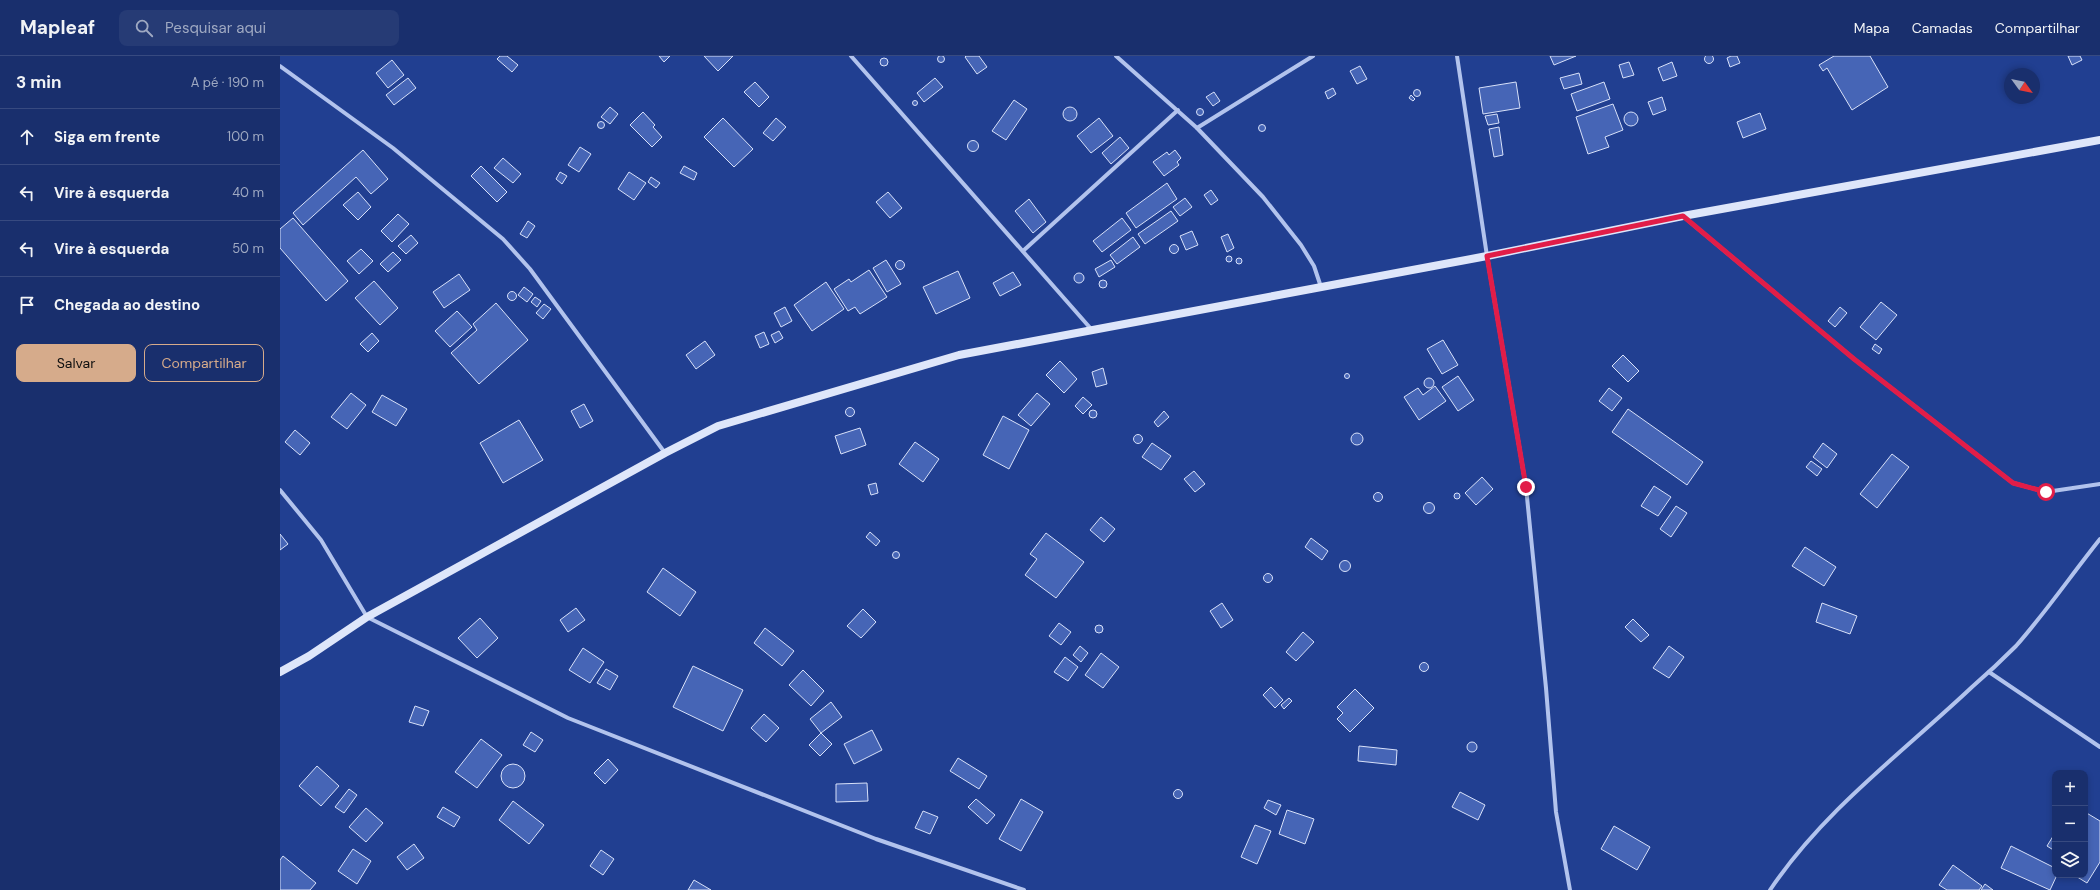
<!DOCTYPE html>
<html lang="pt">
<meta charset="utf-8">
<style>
:root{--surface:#192f6d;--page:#263b75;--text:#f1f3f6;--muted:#9fa9c2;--line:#374a80;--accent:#d6ab8b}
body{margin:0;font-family:"DM Sans",sans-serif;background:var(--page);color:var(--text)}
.controls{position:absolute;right:12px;bottom:12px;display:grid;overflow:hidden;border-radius:8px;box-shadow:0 2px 6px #0003}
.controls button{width:36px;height:36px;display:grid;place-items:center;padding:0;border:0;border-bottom:1px solid var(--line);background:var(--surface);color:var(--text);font:20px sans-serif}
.compass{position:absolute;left:1724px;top:12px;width:36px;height:36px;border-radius:50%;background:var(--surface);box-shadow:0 2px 6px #0003;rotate:123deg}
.stop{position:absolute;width:12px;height:12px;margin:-9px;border:3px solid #e11d48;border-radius:50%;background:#fff}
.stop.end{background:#e11d48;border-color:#fff;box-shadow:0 1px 4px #0008}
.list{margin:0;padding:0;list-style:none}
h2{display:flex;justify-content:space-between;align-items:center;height:52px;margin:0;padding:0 16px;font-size:17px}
h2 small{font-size:13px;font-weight:400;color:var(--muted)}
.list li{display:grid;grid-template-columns:26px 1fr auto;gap:12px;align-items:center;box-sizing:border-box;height:56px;padding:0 16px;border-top:1px solid var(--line)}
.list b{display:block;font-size:15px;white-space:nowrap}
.list em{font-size:13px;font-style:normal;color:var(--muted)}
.actions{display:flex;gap:8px;padding:12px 16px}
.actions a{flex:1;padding:9px 0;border:1px solid var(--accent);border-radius:8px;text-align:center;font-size:14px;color:var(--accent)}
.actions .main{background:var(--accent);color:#111}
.icon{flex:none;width:22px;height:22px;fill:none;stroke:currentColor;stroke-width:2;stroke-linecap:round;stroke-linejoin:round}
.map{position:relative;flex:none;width:1820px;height:834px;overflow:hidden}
header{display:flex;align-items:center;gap:24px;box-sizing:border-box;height:56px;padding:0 20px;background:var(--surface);border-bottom:1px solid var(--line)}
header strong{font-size:19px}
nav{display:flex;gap:22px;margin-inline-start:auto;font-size:14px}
.search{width:280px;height:36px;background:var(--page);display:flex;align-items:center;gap:10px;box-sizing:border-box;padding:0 14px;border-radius:8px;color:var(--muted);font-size:15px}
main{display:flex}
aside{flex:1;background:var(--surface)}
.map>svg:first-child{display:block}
.building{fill:#4665b6;stroke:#d8e1f9}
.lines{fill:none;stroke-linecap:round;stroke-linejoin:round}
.minor{stroke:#b2c3ed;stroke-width:4}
.secondary{stroke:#dee6fa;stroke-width:8}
.route{stroke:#e11d48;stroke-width:5}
</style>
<header>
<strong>Mapleaf</strong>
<div class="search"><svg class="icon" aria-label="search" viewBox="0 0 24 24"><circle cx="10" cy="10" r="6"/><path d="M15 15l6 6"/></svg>Pesquisar aqui</div>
<nav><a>Mapa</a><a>Camadas</a><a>Compartilhar</a></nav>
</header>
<main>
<aside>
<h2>3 min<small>A pé · 190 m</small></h2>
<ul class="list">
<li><svg class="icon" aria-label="ahead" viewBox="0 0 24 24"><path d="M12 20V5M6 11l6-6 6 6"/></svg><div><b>Siga em frente</b></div><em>100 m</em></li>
<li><svg class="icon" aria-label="left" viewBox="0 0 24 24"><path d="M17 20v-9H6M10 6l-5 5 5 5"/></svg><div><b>Vire à esquerda</b></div><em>40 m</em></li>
<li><svg class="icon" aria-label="left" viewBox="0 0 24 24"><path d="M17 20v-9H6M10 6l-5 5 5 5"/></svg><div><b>Vire à esquerda</b></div><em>50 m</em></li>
<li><svg class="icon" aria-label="arrive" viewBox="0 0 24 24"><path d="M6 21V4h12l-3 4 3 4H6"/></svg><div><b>Chegada ao destino</b></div></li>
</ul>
<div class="actions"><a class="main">Salvar</a><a>Compartilhar</a></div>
</aside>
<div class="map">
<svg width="1820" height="834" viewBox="0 0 1820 834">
<rect width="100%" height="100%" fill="#213f91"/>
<!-- building -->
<g class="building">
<circle cx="1429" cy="3" r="4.5"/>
<circle cx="661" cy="3" r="3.5"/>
<path d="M220,0H227L238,9L232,16L217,3Z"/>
<path d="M379,0H390L384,6Z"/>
<path d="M424,0H453L438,15Z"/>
<path d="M686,0H699L707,11L697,18L685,1Z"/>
<path d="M1270,0H1296L1274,9Z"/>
<path d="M1451,0H1457L1460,7L1450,11L1447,2Z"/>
<path d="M1554,0H1590L1608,31L1572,54L1547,12L1543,15L1539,9Z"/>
<path d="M1788,0H1800L1802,4L1792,9Z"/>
<circle cx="604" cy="6" r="4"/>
<path d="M112,4L124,19L108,32L96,17Z"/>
<path d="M1349,6L1354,19L1343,22L1339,9Z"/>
<path d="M1392,6L1397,20L1383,25L1378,12Z"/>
<path d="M1080,10L1087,23L1077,28L1070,15Z"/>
<path d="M1299,17L1302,28L1284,33L1280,22Z"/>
<path d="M128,22L136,32L114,49L106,39Z"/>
<path d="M655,22L663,31L644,46L637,37Z"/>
<path d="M475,26L489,41L479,51L464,36Z"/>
<path d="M1236,26L1240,52L1203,58L1199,32Z"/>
<path d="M1324,26L1330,43L1297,55L1291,38Z"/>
<path d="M1053,32L1056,38L1048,43L1045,36Z"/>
<circle cx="1137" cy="37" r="3.5"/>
<path d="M934,36L940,45L933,50L926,41Z"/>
<path d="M1131,39L1135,43L1133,45L1129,42Z"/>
<path d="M1382,41L1386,54L1373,59L1368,46Z"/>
<path d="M734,44L747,53L726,84L712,75Z"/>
<circle cx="635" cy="47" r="2.5"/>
<path d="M1333,48L1343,74L1325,81L1329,91L1308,98L1296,61Z"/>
<path d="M330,51L338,58L330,68L321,61Z"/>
<circle cx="790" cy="58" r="7"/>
<circle cx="920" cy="56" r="3.5"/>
<path d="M363,56L375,69L373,71L382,81L372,91L350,69Z"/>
<circle cx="1351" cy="63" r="7"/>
<path d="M1480,57L1486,73L1463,82L1457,66Z"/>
<path d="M1217,58L1219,67L1208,69L1205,60Z"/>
<path d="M443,62L473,93L454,111L424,81Z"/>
<path d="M496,62L506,71L493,85L483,77Z"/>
<path d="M819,62L833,80L811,97L797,80Z"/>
<circle cx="321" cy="69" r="3.5"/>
<circle cx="982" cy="72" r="3.5"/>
<path d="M1219,71L1223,99L1214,101L1209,73Z"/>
<path d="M840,81L849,92L831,108L822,97Z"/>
<circle cx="693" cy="90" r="5.5"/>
<path d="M300,91L311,98L299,116L288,109Z"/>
<path d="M83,94L108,123L91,138L76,121L23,169L13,157Z"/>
<path d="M895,94L901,102L897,106L899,109L884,120L873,106L887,96L889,99Z"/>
<path d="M223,102L241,118L233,127L214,112Z"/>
<path d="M201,110L227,136L217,146L191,120Z"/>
<path d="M404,110L417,117L414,124L400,117Z"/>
<path d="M280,116L287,120L282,128L276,123Z"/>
<path d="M349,116L366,127L354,144L338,133Z"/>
<path d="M371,121L380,127L376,132L368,126Z"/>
<path d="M887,127L897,143L856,172L846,157Z"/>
<path d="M931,134L938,144L931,149L924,139Z"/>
<path d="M78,136L91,151L78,164L63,149Z"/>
<path d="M608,136L622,152L610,162L596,146Z"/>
<path d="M905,142L912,151L900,160L893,151Z"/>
<path d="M749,143L766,166L753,177L735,155Z"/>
<path d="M891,155L898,165L865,188L858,178Z"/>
<path d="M118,158L129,168L112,186L101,175Z"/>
<path d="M13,162L68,225L46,245L0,192V173Z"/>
<path d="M842,162L851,174L822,196L813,185Z"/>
<path d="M248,165L255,170L247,182L240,178Z"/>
<path d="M912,175L918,189L906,194L900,180Z"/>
<path d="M948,178L954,192L947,196L941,181Z"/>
<path d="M131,179L138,187L126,198L118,190Z"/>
<path d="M853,181L860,191L837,208L830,199Z"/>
<circle cx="894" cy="193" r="4.5"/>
<path d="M81,193L93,205L79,218L67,205Z"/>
<path d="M113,196L121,204L108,216L100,208Z"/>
<circle cx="949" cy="203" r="3"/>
<circle cx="959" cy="205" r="3"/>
<path d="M606,204L621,228L607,236L593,212Z"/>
<path d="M831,204L835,211L819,221L815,213Z"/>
<circle cx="620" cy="209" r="4.5"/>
<path d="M589,214L607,241L580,258L575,251L568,255L554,233L569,223L571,226Z"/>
<path d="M678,215L690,242L656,258L643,231Z"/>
<path d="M733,216L741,229L720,240L713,227Z"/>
<circle cx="799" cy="222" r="5"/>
<path d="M179,218L190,234L164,252L153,236Z"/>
<circle cx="823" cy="228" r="4"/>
<path d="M94,225L118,252L100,269L75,242Z"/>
<path d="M546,226L564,253L532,275L514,249Z"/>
<path d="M244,231L253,238L247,246L238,239Z"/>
<circle cx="232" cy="240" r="4.5"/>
<path d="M255,241L261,245L257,251L251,246Z"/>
<path d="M1601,246L1617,259L1596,284L1580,271Z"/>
<path d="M216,247L248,284L199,328L171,297L197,274L193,268Z"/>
<path d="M264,248L271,253L263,263L256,257Z"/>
<path d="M505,251L512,265L501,271L494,257Z"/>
<path d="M1560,251L1567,257L1555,271L1548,265Z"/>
<path d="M177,255L192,271L170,291L155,275Z"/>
<path d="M499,275L503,282L495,287L491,279Z"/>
<path d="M484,276L489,288L480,292L475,280Z"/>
<path d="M92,277L99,285L88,296L80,288Z"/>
<path d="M1163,284L1178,309L1162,318L1147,293Z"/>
<path d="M425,285L435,299L416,313L406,299Z"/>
<path d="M1595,288L1602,293L1599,298L1592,293Z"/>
<path d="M1343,299L1359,315L1348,326L1332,310Z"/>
<path d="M780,305L797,323L784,337L766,319Z"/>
<path d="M823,312L827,328L816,331L812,316Z"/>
<circle cx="1067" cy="320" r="2.5"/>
<path d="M1178,320L1194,344L1178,355L1162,331Z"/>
<circle cx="1149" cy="327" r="5"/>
<path d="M1155,330L1166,345L1139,364L1124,341L1138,332L1143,339Z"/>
<path d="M1329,332L1342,342L1332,355L1319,345Z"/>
<path d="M71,337L86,349L67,373L51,361Z"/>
<path d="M757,337L770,348L751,370L738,359Z"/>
<path d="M102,339L127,353L116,370L92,356Z"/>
<path d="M803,341L812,349L803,358L795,350Z"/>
<path d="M304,348L313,365L300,372L291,355Z"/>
<circle cx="570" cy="356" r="4.5"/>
<path d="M1348,353L1423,406L1407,429L1332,376Z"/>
<circle cx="813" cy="358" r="4"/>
<path d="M884,355L889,361L878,371L874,366Z"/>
<path d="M723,360L749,374L729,413L703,399Z"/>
<path d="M239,364L263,404L223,427L200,387Z"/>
<path d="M580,372L586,389L561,398L555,380Z"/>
<path d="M15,374L30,387L20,399L5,386Z"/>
<circle cx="1077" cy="383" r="6"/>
<circle cx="858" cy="383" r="4.5"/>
<path d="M635,386L659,403L643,426L619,408Z"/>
<path d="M872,387L891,400L881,414L862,401Z"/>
<path d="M1543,387L1557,398L1547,412L1533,401Z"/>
<path d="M1612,398L1629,411L1597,452L1580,438Z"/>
<path d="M1531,405L1542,413L1537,420L1526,411Z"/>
<path d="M914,415L925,428L915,436L904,423Z"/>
<path d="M1202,421L1213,433L1196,449L1185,437Z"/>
<path d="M596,427L598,437L591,439L588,429Z"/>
<path d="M1374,430L1391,441L1378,460L1361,450Z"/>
<circle cx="1098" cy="441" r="4.5"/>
<circle cx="1177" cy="440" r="3"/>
<circle cx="1149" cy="452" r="5.5"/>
<path d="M1396,450L1407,457L1391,481L1380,473Z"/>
<path d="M821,461L835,473L824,486L810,474Z"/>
<path d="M590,476L600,485L596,490L586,481Z"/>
<path d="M766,477L804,506L776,542L745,519L757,503L750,498Z"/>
<path d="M0,478L8,488L0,494Z"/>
<path d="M1031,482L1048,495L1042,504L1025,491Z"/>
<path d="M1525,491L1556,511L1544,530L1512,510Z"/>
<circle cx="616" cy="499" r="3.5"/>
<circle cx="1065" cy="510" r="5.5"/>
<path d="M383,512L416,536L400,560L367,536Z"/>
<circle cx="988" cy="522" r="4.5"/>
<path d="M942,547L953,564L941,572L930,555Z"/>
<path d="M1542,547L1577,560L1570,578L1536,566Z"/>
<path d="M296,552L305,564L288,576L280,564Z"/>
<path d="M583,553L596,566L581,582L567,570Z"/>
<path d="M200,562L218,582L197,602L178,582Z"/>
<path d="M1353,563L1369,579L1361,586L1345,571Z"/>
<path d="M779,567L791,576L781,589L769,580Z"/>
<circle cx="819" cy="573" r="4"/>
<path d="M485,572L514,595L502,610L474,587Z"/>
<path d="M1023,576L1034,586L1016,605L1006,596Z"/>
<path d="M800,590L808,597L801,606L793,599Z"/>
<path d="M1389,590L1404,601L1389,622L1373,612Z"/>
<path d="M303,592L324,606L310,627L289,614Z"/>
<path d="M821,597L839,611L823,632L805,619Z"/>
<path d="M785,601L798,611L788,625L774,616Z"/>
<circle cx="1144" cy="611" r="4.5"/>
<path d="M413,610L463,634L443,675L393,651Z"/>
<path d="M326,613L338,620L330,634L317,627Z"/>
<path d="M523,614L544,635L531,650L509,629Z"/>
<path d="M991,631L1003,644L995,652L983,639Z"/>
<path d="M1075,633L1094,652L1070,676L1057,663L1063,657L1057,651Z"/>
<path d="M1009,642L1012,645L1004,653L1001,649Z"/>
<path d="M551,646L562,661L541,677L530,663Z"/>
<path d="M135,650L149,655L143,670L129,666Z"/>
<path d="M484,658L499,672L486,686L471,672Z"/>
<path d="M592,674L602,694L574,708L564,688Z"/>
<path d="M251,676L263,684L255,696L243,689Z"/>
<path d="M541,677L552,688L540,700L529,689Z"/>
<path d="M201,683L222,699L197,732L175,716Z"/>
<circle cx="1192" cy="691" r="5"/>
<path d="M1079,690L1117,694L1116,709L1078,705Z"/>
<path d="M678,702L707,720L699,733L670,715Z"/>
<path d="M328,703L338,714L325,728L314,717Z"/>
<circle cx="233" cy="720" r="12"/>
<path d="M37,710L59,730L41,750L19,730Z"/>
<path d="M587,727L588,745L556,746V728Z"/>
<path d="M69,733L77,739L64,757L55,751Z"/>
<circle cx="898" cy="738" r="4.5"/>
<path d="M1180,736L1205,749L1198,764L1172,751Z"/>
<path d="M696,743L715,759L707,768L688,751Z"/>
<path d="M741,743L763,756L741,795L719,783Z"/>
<path d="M988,744L1001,749L996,759L984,752Z"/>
<path d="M233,745L264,769L249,788L219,764Z"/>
<path d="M163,751L180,761L174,771L157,761Z"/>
<path d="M86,752L103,767L86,786L69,771Z"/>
<path d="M1007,754L1034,763L1025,788L999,778Z"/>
<path d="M643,755L658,761L650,778L635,772Z"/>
<path d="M1805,756L1820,765V806L1807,827L1794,819H1805Z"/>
<path d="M975,769L991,775L977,808L961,801Z"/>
<path d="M1334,770L1370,791L1357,814L1321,793Z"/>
<path d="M1775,777V795L1767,790Z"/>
<path d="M134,788L144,802L127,814L117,801Z"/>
<path d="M1731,790L1775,812V819H1777L1770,834L1721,812Z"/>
<path d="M73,793L91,805L77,828L58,815Z"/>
<path d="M321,794L334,803L323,819L310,810Z"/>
<path d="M3,800L36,827L30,834H0V804Z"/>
<path d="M1673,809L1702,830L1699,834H1667L1659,829Z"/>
<path d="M414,824L431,834H408Z"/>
<path d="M1705,828L1713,834H1701Z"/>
</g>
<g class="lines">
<!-- minor -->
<g class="minor">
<path d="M571,0L812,274"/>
<path d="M836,0L917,72L983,141L1021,189L1034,210L1041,231"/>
<path d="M1177,0L1207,200L1246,431L1266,632L1276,756L1290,834"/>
<path d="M0,10L113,92L223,183L250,213L385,397"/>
<path d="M917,72L1033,0"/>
<path d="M1404,161L1574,303L1733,427L1766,436L1820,428"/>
<path d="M743,195L898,54"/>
<path d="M0,434L41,484L87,561L288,662L596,783L744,834"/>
<path d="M1709,616L1820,691"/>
<path d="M1490,834C1544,754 1622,697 1692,631C1707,618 1722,604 1736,590C1766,556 1792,518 1820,483"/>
</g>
<!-- secondary -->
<path class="secondary" d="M0,616L29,600L87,561L385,397L438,370L679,299L1207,200L1403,160L1820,84"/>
</g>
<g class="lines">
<!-- route -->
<path class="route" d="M1246,431L1207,200L1403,160L1574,303L1733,427L1766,436"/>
</g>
</svg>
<div class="controls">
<button>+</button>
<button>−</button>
<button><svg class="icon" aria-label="layers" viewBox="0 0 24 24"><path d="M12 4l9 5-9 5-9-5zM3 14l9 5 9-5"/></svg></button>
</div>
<svg class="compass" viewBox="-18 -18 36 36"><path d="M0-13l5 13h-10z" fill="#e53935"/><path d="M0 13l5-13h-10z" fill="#9fa9c2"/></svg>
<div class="stop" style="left:1766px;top:436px"></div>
<div class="stop end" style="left:1246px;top:431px"></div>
</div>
</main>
